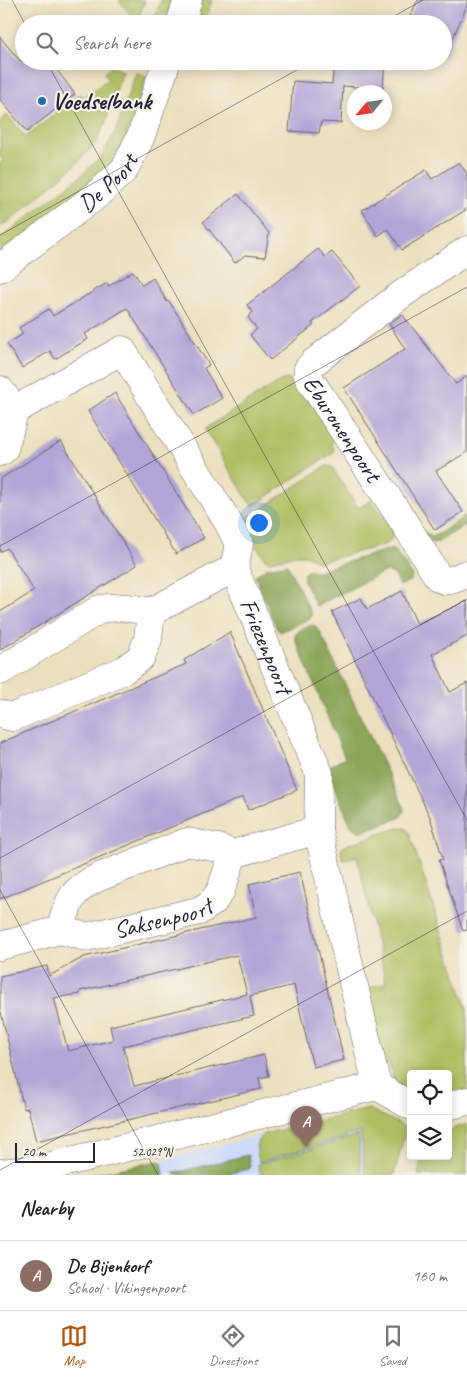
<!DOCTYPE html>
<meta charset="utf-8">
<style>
:root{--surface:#fff;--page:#f2f2f2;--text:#222;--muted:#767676;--line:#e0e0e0;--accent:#b45309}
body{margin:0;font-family:Caveat,sans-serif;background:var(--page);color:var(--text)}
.controls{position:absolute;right:15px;bottom:15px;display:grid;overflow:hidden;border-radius:5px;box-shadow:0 2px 12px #0003}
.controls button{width:45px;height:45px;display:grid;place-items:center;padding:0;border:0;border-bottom:1px solid var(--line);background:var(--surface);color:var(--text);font:25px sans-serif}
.compass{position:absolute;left:347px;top:85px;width:45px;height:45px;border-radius:50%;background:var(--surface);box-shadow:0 2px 12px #0003;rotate:241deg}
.scale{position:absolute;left:15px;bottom:12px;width:80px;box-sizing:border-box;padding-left:5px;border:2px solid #22223b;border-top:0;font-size:14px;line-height:18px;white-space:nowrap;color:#22223b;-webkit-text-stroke:4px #f7f3e8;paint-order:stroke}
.you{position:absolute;left:258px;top:522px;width:18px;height:18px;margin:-12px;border:4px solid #fff;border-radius:50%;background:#1a73e8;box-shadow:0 0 0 8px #1a73e833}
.badge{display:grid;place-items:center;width:32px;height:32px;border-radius:50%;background:var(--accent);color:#fff;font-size:16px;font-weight:700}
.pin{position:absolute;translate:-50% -41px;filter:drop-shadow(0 1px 2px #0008)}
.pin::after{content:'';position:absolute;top:26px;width:18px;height:15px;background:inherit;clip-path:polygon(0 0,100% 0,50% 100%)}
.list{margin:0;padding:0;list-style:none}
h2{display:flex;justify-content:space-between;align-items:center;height:65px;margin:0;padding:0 20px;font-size:21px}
h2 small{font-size:16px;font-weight:400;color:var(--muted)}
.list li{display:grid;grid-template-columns:32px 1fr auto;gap:15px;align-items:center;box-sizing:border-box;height:70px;padding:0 20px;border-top:1px solid var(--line)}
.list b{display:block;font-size:19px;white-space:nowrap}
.list p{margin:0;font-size:16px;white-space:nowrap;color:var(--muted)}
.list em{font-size:16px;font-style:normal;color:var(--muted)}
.icon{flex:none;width:28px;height:28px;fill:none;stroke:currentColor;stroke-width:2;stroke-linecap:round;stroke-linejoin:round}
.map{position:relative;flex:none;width:467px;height:1175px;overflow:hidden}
.search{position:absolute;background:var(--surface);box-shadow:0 2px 12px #0003;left:15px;right:15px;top:15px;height:55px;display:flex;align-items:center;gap:12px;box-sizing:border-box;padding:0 18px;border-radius:28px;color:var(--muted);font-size:19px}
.sheet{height:135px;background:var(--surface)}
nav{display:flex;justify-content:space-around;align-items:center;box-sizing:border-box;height:70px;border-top:1px solid var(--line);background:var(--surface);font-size:14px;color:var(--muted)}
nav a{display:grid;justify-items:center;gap:2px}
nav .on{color:var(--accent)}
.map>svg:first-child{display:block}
.built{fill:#cddbfa}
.green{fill:#aebe61;stroke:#68704e}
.forest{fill:#8aa557;stroke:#566449}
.building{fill:#b3a5d7;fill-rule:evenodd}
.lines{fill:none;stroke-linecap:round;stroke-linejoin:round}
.street-casing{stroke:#686469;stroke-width:29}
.street{stroke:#fff;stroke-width:28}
.ticks{fill:none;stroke:#22223b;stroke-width:1;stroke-opacity:0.45}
.poi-dot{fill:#1f6fb2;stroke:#f7f3e8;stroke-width:2}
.labels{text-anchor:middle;stroke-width:4.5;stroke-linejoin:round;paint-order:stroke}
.poi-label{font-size:24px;font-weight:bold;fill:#22223b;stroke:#f7f3e8;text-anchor:start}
.street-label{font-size:24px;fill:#22223b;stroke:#f7f3e8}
.ticks-label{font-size:12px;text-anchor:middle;fill:#22223b;stroke:#f7f3e8;stroke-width:4.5;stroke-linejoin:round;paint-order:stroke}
</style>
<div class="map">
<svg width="467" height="1175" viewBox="0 0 467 1175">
<rect width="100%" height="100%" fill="#f7f3e8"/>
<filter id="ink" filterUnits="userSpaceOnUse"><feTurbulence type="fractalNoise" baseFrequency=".02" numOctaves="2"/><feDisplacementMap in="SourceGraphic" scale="10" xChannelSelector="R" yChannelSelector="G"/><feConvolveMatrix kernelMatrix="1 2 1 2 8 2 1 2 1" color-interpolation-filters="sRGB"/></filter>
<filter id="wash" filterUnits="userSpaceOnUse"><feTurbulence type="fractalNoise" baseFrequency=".0096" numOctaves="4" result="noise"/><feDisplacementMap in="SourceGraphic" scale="20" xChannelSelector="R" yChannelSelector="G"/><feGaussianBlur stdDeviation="1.12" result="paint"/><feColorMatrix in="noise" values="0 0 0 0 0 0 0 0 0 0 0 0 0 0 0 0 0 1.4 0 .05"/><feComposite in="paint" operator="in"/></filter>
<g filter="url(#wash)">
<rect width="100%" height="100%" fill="#ebe0be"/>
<!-- built -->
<path class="built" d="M369,1109L402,1125L405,1133L394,1175H89L158,1161L264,1134Z"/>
<!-- green -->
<g class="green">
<path d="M119,0H145L137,22Z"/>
<path d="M161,0H173L164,24H153Z"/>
<path d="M199,0H212L204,24H191Z"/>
<path d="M111,67L123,71L105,124L96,143L75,165L14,218L0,227V163L3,160L0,157V121L7,115L26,137L80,94L84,98L108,79L104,73Z"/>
<path d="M136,73L145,75L146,79L124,143L110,165L95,180L0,256V239L77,179L101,157L116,130Z"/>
<path d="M286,379L291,381L297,389L301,387L333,437V441L331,444L334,450L333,453L253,506L249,502L206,431V428L280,381Z"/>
<path d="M326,466L332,467L358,508L372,500L393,530C393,538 391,541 384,545L319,562L305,555H297L269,561L265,559L244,528V522L246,519Z"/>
<path d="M401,827L406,828L409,832L467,1009V1091L448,1098V1074H411V1094L394,1082L389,1062L383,1063L366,991L369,988L386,983L357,856L343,860L341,853L342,848L349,844Z"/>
<path d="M369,1109L402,1125L405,1133L394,1175H365L361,1132L259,1162C257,1149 253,1142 264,1134Z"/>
<path d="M467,1124V1175H418L422,1156H448V1131Z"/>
<path d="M359,1135L361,1175H261L258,1164Z"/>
</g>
<!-- forest -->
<g class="forest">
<path d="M467,514V524L438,542L432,543L424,532L433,536L442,532Z"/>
<path d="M394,549L412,575L411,580L400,586L394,574L386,571L316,606L304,581V573L309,570L317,571L387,550Z"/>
<path d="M287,564L312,615L309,619L280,632L277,629L255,576L266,568Z"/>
<path d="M314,625L319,630L404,807V812L400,818L360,832L351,826L328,772V767L345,758L295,639V635C300,629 307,626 314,625Z"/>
<path d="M248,1155L250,1166L249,1169L223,1175H175L174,1173Z"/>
<path d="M158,1161L162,1163L164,1175H89Z"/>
</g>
<g id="blocks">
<!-- building -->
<g class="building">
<path d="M418,0H467V6L443,60V24H414L417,19L410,16Z"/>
<path d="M0,37L20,61H50L75,94L27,132L0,99Z"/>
<path d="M334,61H385L383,89L343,86L341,123L321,122L319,133L289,131L293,81L332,84Z"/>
<path d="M459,162L467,174V209L402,250L388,229L378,236L362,210L426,170L432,179Z"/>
<path d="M238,194L269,233L265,257L245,255L235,263L203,222Z"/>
<path d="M318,249L325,257L332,252L360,286L312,323L314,325L270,360L250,335L257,329L248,317L253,312L247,305Z"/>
<path d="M133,271L142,285L153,278L167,302L169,301L209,365L204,368L222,398L194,415L127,308L85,334L88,339L55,359L50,351L22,368L7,344L23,334L19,328L49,309L53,316L107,283L109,286Z"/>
<path d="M402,314L456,384L467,376V452L436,471L463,512L435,530L344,388L405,349L389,324Z"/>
<path d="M115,393L204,538L176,554L88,411Z"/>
<path d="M61,441L137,565L0,650V612L34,591L7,548L0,552V479Z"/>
<path d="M402,591L417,624L467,601V636L432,654L450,692L467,683V930L463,931L439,860L443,859L430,817L332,612L361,598L367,609Z"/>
<path d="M230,632L297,790L248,810L243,797L0,899V743L186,664L184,660Z"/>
<path d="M300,872L344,1060L313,1067L294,985L250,996L254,1016L123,1046L134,1086L264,1055L269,1076L259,1078L261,1089L36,1141L28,1108L24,1109L0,1008V976L47,966L49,976L84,957L256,917L249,884ZM237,955L247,994L110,1026L113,1040L68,1051L54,998L80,994V991Z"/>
</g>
</g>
</g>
<g filter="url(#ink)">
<use href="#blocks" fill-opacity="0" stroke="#686469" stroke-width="1"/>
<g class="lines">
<!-- street casing -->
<g class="street-casing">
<g id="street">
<path d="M180,24L188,0"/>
<path id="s1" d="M467,250L398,297L313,363L308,369V377L407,527L438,577C448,584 456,578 467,574"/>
<path id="s2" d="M0,268L93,198L124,170L141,136L167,61"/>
<path d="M0,390L15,410"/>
<path id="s3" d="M0,452L4,449L15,410L122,350L229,524L239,544L234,568L319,773L318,830L377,1086"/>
<path d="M0,671L100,609C119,606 133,608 151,612"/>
<path d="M0,714L13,717L124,670L141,657L148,639L151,612L234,568"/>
<path d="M60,930C69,902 69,892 97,878L187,842L218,848L233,854"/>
<path id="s4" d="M0,946L60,930L86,937L199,911L213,902L221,890L233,854L318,830"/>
<path d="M448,1106L467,1101"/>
<path d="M0,1173L38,1169L377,1086L411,1106"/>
</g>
</g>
<!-- street -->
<use href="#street" class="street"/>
</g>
</g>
<!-- ticks -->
<path class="ticks" d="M12,0L25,24M380,24L423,0M46,61L467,820M0,235L313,61M0,546L467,287M0,858L467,599M0,890L158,1175M0,1170L467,911"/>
<!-- markers -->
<circle class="poi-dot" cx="42" cy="101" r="5"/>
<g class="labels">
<!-- poi labels -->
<g class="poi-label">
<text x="52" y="109">Voedselbank</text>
</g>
<!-- street labels -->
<g class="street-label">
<text dy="8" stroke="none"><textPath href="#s2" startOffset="138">De Poort</textPath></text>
<text dy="8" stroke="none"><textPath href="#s1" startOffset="269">Eburonenpoort</textPath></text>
<text dy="8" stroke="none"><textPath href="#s3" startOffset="504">Friezenpoort</textPath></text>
<text dy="8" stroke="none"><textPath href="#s4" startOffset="168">Saksenpoort</textPath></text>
</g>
</g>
<g class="ticks-label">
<text x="152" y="1156">52.029°N</text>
</g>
</svg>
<div class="controls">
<button><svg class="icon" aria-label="locate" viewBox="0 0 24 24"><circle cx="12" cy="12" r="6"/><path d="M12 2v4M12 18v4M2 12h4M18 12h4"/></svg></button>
<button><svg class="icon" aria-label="layers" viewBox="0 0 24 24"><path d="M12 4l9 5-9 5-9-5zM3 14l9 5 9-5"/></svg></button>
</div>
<svg class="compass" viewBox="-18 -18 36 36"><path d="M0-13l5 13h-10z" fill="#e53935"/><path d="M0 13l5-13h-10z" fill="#767676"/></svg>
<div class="scale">20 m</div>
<div class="you"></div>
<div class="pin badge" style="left:306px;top:1147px;background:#8d6e63">A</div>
<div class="search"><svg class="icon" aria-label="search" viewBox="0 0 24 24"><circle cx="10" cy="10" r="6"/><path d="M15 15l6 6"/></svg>Search here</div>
</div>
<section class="sheet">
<h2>Nearby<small></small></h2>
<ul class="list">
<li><span class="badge" style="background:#8d6e63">A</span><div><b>De Bijenkorf</b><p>School · Vikingenpoort</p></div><em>160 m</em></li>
</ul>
</section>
<nav>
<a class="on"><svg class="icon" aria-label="map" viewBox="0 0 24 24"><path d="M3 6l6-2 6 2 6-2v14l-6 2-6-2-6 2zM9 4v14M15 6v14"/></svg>Map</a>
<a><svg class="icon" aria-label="directions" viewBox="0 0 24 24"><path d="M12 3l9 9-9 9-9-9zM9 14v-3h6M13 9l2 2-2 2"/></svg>Directions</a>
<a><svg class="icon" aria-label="saved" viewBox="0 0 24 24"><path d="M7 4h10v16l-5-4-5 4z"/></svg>Saved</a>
</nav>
